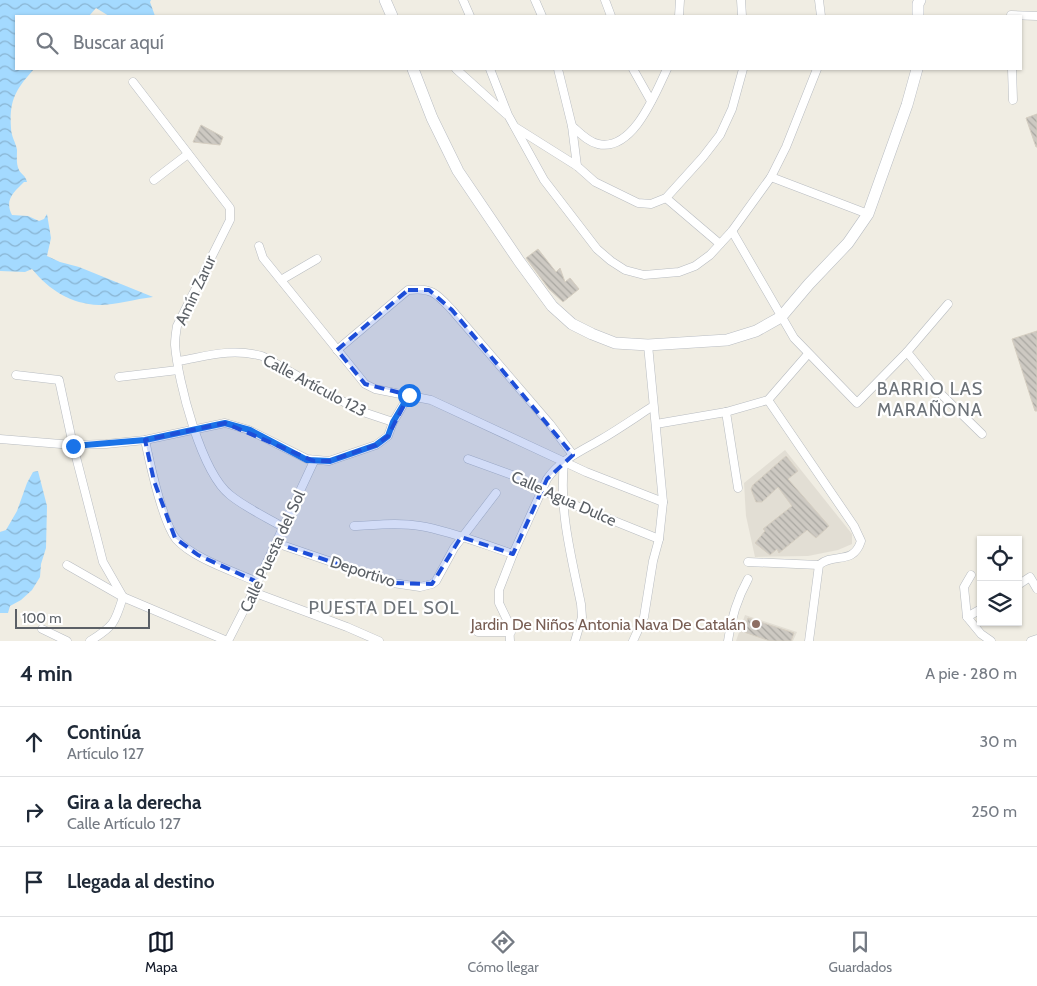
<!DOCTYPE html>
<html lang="es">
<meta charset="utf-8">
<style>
:root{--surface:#fff;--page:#f2f2f3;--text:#1f2937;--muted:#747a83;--line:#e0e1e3;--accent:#111827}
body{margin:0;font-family:Cabin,sans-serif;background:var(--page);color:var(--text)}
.controls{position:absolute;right:15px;bottom:15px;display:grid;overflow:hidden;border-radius:0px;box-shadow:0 1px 4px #0004}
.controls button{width:45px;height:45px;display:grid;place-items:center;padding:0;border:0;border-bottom:1px solid var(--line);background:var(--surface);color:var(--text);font:25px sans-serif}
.scale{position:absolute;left:15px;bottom:12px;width:135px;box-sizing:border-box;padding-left:5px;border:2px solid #5b6066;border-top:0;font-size:14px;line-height:18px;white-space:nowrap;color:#5b6066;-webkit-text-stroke:4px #fff;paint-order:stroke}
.stop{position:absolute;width:15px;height:15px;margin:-11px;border:4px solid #1a73e8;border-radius:50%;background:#fff}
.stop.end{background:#1a73e8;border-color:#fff;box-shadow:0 1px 5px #0008}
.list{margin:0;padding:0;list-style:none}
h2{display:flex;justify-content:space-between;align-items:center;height:65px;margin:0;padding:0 20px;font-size:21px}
h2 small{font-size:16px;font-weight:400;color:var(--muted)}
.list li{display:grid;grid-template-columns:32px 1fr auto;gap:15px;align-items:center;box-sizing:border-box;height:70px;padding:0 20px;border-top:1px solid var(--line)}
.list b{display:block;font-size:19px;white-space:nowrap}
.list p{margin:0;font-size:16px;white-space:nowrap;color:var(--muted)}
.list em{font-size:16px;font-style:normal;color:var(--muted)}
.icon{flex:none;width:28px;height:28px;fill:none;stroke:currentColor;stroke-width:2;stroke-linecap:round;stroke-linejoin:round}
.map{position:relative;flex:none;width:1037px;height:641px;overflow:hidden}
.search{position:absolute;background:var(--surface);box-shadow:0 1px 4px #0004;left:15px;right:15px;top:15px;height:55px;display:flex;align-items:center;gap:12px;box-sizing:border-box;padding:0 18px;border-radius:0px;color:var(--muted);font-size:19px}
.sheet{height:275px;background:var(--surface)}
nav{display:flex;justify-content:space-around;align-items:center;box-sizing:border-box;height:70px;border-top:1px solid var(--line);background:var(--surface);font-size:14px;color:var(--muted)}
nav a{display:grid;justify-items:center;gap:2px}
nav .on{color:var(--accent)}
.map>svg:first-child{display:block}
.education{fill:#e2ded4}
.water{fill:url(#water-waves)}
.building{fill:url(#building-back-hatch);stroke:#d5cec1}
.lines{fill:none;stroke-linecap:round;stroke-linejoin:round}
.street-casing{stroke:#b8bcc1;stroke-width:9}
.secondary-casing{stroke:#b9bdc3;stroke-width:12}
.street{stroke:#fff;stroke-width:8}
.secondary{stroke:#fff;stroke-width:11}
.route{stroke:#1a73e8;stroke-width:6}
.marked{fill:#1d4ed8;fill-opacity:0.2;stroke:#1d4ed8;stroke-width:4;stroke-dasharray:10 6;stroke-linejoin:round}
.education-dot{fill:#8d6e63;stroke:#fff;stroke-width:2}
.labels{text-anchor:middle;stroke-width:4.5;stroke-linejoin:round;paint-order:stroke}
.street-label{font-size:16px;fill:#5b6066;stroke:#fff}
.education-label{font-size:16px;fill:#785e54;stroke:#fff;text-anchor:end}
.neighbourhood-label{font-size:18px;letter-spacing:1px;fill:#6c7278;stroke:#fff}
</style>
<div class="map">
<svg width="1037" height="641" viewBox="0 0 1037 641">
<defs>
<pattern id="water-waves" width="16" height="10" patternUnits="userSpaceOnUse" patternTransform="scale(1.25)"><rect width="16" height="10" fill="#a4daff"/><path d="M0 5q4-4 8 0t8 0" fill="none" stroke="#89b4d2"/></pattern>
<pattern id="building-back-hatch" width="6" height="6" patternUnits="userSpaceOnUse" patternTransform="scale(1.25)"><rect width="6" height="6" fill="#cdc9c2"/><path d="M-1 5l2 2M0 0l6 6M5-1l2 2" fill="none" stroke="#a9a7a1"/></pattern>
</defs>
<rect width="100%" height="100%" fill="#f0ede3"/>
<!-- education -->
<g class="education">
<path d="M785,450L852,534V544L838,550L808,556L755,557L746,516L744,483Z"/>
<path d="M745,615L797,632L793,641H736Z"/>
</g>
<!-- water -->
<g class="water">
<path d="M0,0H151L150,2L155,16H109L96,8L89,16H16V69H34C16,89 9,100 11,128C11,136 16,143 17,150C17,157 16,164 19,170C21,174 26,176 27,182H24C14,192 4,200 12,215L28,216L39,221L44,219L47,214L51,238L47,256L60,262L79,267L153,297C135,299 116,305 99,305C71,304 49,290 32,269L25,272L0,271Z"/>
<path d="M38,471L47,506L46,548L41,564L40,577L32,590L21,600L10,606L8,613H0V532L6,530L17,511L27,483L33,472Z"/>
</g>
<!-- building -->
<g class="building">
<path d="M1037,114V147H1036L1026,118Z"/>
<path d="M201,125L223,137L220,145L193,142Z"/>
<path d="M538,249L556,272L560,268L565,282L570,278L579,289L563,302L549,289L526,258Z"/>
<path d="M1037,331V411H1035L1012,339Z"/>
<path d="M786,456L798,471L788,479L829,526L816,538L807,530L779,553L777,549L770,555L755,543L765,531L763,529L792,506L778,487L762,502H756L751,489L753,485Z"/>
<path d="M748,618L794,633L791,641H770L744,632Z"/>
</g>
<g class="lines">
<!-- street casing -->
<g class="street-casing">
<g id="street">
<path d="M463,0L470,16"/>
<path d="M535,0L542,16"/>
<path d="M605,0L611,16"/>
<path d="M741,0L742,16"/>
<path d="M819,0L821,16"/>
<path d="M679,16L680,0"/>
<path d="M1011,16V15L1037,16"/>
<path d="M456,69L506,114"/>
<path d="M490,69L508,115L544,180L597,249L611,261L625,270L644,275L679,272L695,266L710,255L732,231L771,177L786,147L817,69"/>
<path d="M558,69L572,126L577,166"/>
<path d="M633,69L651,101"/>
<path d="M1012,69L1013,100"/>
<path d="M133,82L230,208V220L177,326C176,332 175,339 175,345C178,382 201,472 230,495C246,508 266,517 283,527"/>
<path d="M572,126C580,133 588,142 598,144C633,152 655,94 667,69"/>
<path d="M515,127L577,166L595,182L638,203L651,204L666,198L703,157L720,135L732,109L743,69"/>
<path d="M771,177L868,214"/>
<path d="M154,180L188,154"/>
<path d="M666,198L720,244"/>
<path d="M732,231L794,338L857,403L907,352L948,304"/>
<path d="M259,246L263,258L365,384L375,389L431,400L586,472L663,502"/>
<path d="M281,280L317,259"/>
<path d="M337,350L408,290C432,287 437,294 452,310L550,424L573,455"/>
<path d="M907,352L940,393L982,434"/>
<path d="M178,361C208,356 231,348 262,356L360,411L393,422"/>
<path d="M16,375L59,380L73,445L103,562L123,597"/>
<path d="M119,377L178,370"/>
<path d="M768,400L854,526L861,541C853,566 834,552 819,565L809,641"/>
<path d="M726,412L738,488"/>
<path d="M656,424L726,412L768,400L808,354"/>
<path d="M0,439L73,445L106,444L145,440L225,423L249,430L307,459L329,461L376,445L388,436L393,422L409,395"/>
<path d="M145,440C150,464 162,521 176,539C194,559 233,571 257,582"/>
<path d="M468,459L512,475L562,500L659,539"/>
<path d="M564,462C559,511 571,555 581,604L582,617L575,641"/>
<path d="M354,526C376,525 398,522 420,526C451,531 482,544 513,554"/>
<path d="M276,543L393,583L420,587L432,584L436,581L454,548L496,493"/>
<path d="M748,562L819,565"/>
<path d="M67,565L123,597L227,641"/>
<path d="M971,575L964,587L967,617L981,634L991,641"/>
<path d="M1018,585L1030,577L1037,589"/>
<path d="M253,592L347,627L379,641"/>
<path d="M967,617L981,609"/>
<path d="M42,629L67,641"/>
<path d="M478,632H511"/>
<path d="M90,641C114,626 115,623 123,597"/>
<path d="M228,641L253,592L314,461"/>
<path d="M510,641L509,624L499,603V590L513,554L547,479C560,460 581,451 600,440C619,429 636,417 653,406"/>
<path d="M633,641L644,617L653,561L659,539L663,502L648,345"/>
<path d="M728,641C731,618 737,599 748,579"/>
<path d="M1031,641L1037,639"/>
</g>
</g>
<!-- secondary casing -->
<g class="secondary-casing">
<g id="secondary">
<path d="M385,0L392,16"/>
<path d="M918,16V4L920,0"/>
<path d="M413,69L432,118L458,171L519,261L552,306L572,324L592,334L615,343L648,345L727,340L756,331L781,317L809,284L848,243L868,214L907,105L917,69"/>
</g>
</g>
<!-- street -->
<use href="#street" class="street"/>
<!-- secondary -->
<use href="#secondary" class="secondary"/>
</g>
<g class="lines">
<!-- route -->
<path class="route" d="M73,446L145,440L225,423L250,430L307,460L330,461L376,445L388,436L393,422L409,395"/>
</g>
<!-- marked area -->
<path class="marked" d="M408,290H429L452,310L573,455L547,479L513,554L461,537L432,584L393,583L276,543L257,582L198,555L175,538L154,481L145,440L225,423L314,461H329L376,445L388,436L409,395L365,384L337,350Z"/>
<!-- markers -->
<circle class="education-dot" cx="756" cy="624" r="5"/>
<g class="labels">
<!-- street labels -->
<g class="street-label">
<text transform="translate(195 290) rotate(-65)" y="6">Amín Zarur</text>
<text transform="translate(315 385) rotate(28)" y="6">Calle Artículo 123</text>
<text transform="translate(564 498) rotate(24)" y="6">Calle Agua Dulce</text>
<text transform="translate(272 551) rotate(-65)" y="6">Calle Puesta del Sol</text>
<text transform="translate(363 571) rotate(18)" y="6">Deportivo</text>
</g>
<!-- education labels -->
<g class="education-label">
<text x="746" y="630">Jardin De Niños Antonia Nava De Catalán</text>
</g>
<!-- neighbourhood labels -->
<g class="neighbourhood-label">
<text x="930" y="395">BARRIO LAS<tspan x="930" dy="21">MARAÑONA</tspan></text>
<text x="384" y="614">PUESTA DEL SOL</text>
</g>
</g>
</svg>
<div class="controls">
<button><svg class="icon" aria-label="locate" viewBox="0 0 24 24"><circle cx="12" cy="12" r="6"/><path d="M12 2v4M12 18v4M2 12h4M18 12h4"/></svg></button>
<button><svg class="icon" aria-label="layers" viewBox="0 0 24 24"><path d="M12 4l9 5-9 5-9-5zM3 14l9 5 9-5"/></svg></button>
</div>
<div class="scale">100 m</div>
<div class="stop" style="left:409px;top:395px"></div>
<div class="stop end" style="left:73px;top:446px"></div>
<div class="search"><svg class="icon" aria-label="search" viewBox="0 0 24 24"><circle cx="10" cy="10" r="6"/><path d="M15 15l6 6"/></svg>Buscar aquí</div>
</div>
<section class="sheet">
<h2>4 min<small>A pie · 280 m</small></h2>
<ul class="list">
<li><svg class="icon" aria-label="ahead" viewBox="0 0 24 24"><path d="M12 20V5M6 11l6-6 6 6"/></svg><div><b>Continúa</b><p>Artículo 127</p></div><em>30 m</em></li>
<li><svg class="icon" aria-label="right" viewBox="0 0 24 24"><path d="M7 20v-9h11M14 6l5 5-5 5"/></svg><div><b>Gira a la derecha</b><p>Calle Artículo 127</p></div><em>250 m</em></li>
<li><svg class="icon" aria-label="arrive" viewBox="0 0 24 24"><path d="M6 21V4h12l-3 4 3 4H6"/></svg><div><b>Llegada al destino</b></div></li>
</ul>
</section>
<nav>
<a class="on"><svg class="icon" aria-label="map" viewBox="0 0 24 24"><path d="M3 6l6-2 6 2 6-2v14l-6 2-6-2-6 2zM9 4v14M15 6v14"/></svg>Mapa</a>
<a><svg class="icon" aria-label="directions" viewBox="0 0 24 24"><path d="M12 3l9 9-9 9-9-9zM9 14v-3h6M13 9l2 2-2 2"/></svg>Cómo llegar</a>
<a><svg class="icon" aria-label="saved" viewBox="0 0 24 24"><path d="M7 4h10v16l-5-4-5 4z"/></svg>Guardados</a>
</nav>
